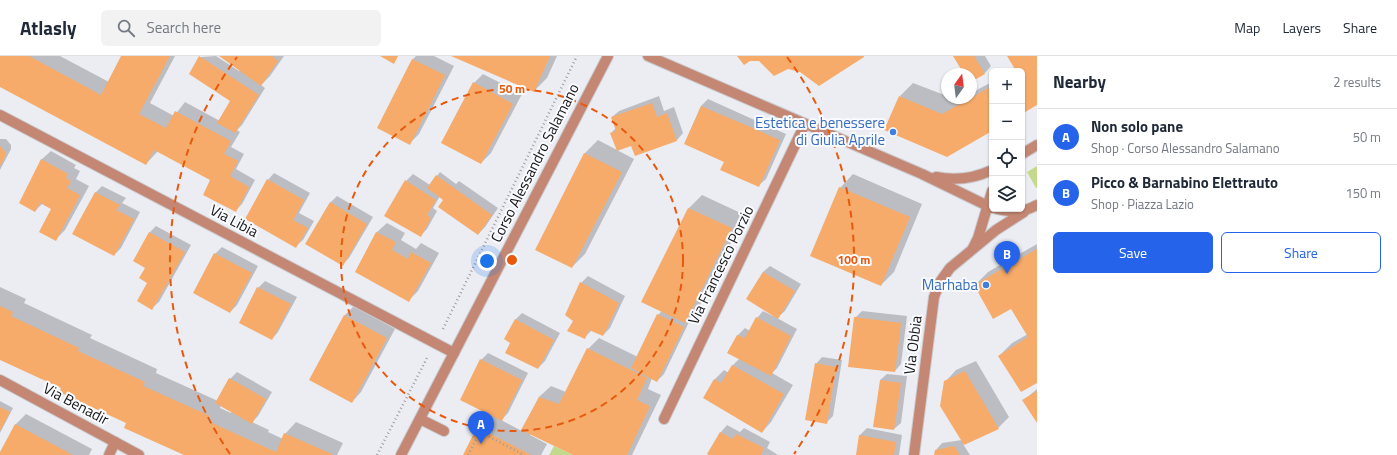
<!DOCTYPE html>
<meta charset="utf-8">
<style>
:root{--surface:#fff;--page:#f2f2f3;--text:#1f2937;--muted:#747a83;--line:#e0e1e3;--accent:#2563eb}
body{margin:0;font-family:"Titillium Web",sans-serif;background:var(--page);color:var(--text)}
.controls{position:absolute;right:12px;top:12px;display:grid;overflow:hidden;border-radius:6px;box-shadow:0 1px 3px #0004}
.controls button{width:36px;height:36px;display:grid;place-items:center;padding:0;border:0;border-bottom:1px solid var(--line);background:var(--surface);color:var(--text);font:20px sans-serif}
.compass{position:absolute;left:941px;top:12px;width:36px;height:36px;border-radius:50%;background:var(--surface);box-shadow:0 1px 3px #0004;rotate:14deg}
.you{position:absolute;left:487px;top:205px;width:14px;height:14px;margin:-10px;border:3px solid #fff;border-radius:50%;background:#1a73e8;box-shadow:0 0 0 6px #1a73e833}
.badge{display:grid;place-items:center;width:26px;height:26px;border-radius:50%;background:var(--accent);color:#fff;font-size:13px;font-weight:700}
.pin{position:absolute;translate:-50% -33px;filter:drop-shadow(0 1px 2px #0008)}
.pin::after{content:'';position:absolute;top:21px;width:14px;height:12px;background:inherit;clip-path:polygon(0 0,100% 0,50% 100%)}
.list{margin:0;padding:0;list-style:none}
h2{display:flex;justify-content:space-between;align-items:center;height:52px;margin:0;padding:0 16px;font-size:17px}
h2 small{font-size:13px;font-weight:400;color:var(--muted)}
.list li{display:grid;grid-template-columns:26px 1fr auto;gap:12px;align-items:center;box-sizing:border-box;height:56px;padding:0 16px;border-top:1px solid var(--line)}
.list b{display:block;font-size:15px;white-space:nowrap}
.list p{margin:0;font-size:13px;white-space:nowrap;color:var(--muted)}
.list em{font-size:13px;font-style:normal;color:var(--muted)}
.actions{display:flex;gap:8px;padding:12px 16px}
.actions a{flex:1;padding:9px 0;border:1px solid var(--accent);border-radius:6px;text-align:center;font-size:14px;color:var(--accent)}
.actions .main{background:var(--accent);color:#fff}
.icon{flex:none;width:22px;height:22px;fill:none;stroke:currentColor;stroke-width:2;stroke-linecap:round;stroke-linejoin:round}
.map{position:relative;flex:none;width:1037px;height:399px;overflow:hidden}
header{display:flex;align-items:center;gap:24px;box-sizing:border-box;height:56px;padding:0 20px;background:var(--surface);border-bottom:1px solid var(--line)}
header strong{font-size:19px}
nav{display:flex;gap:22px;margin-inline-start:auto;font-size:14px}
.search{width:280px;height:36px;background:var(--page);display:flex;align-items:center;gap:10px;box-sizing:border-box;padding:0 14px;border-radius:6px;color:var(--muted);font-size:15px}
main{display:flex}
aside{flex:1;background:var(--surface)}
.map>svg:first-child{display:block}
.green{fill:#c3da8c}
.shadow{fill:#0003;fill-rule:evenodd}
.building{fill:#f6ab6a}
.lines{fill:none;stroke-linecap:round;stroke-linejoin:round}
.service-casing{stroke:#cacbd0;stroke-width:12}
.minor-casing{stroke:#cacbd0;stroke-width:12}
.tertiary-casing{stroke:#cacbd0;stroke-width:12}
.path{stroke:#9c9ca1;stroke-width:2.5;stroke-dasharray:1 3;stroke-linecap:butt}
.service{stroke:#c48773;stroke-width:10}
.minor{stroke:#c48773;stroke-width:10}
.tertiary{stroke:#c48773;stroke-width:10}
.ring{fill:none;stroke:#e8590c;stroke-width:2;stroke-dasharray:7 5}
.shop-dot{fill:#3f7fe0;stroke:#fafbfe;stroke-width:1.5}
.labels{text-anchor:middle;stroke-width:4;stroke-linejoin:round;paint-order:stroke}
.shop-label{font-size:15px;fill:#366cbe;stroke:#fafbfe;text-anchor:end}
.street-label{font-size:15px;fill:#171719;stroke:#fafbfe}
.centre{fill:#e8590c;stroke:#fafbfe;stroke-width:2}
.ring-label{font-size:12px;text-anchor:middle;font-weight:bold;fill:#e8590c;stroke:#fafbfe;stroke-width:4;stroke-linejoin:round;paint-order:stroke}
</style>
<header>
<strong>Atlasly</strong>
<div class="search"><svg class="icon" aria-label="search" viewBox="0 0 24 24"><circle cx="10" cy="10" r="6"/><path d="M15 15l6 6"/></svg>Search here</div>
<nav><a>Map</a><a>Layers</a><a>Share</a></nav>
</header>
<main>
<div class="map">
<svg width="1037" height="399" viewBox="0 0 1037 399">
<rect width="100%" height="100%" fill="#ecedf3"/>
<!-- green -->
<g class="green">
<path d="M1037,110V132H1036L1027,116Z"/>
<path d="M554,390L573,399H549Z"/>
</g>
<!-- shadow -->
<g class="shadow">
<path d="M0,0H60L109,26L123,0H175L150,47L174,60L185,46L220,65L232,44L200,1L216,0L239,15L240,14L221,0H284L270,20L261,29L265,32L242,69L237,74L240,76L231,91L244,98L236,113L255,124L242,148L235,155L212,124L158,95L146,108L0,30Z"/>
<path d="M416,0H434L454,10L419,78L410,87L378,72L413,3Z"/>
<path d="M454,0H557L547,22L534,35Z"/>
<path d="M955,0H985L991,10L985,17L971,25V18H965Z"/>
<path d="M483,18L522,38L491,97L481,107L474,27Z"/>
<path d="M992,26V74L947,100L900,40L913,27L947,40V42L957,45L962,42H971V37Z"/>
<path d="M659,40L664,55L674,51L683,77L677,84L635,98L632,89L611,77L616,72L612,61L619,55Z"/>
<path d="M708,43L786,78L766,123L759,129L725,105L685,87L701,50Z"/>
<path d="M0,83H6L11,89V93L0,114Z"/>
<path d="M598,84L634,103L585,198L572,211L536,193L585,97Z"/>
<path d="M51,95L76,109L74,112L80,115L76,123L89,130L65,174L55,184L53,153L43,147L35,155L41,104Z"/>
<path d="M440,116L456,128L459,125L498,152L485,171L478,178L440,140L433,152L437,155L427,173L420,180L406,125L413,118L430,129Z"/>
<path d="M274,117L310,137L299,157L314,165L303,184L296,190L268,124Z"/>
<path d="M853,118L922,148L894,216L881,229L840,132Z"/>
<path d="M102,130L126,142L122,147L140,156L121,192L114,199L95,137Z"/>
<path d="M702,139L745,159L698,253L688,263L690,264L664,318L657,325L652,322L648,333L661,339L632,399H575L531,377L530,379L547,388L541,399H464L478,372L492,358L481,304L488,297L528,317L508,357L501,364L522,375L539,341L551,330L566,336L588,293L599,282L638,301L658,259L662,255L642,245L689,152Z"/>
<path d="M337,140L373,161L349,202L342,209L330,147Z"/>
<path d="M387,167L405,177L401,184L416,193L421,187L439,197L418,235L409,244L356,216L377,176Z"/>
<path d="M156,170L191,189L159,246L152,252L147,212L134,205L150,176Z"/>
<path d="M1037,188V325L999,300L1012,287L1028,278L1012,252L975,229L988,216Z"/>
<path d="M222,191L258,210L237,249L230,256L215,198Z"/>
<path d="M770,210L801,228L785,255L777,262L797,273L777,312L772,317L793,329L771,366L762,376L704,342L715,323L724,314L729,317L733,309L740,302L728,297L738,279L745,272L750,275L757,262L763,255L773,260L774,259L747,242L763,216Z"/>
<path d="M588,220L625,240L610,272L603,279L592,274L585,281L574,264L581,227Z"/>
<path d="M265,225L297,241L278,276L272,283L240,267L258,232Z"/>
<path d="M0,231L26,243L24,247L92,279L90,282L157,313L156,317L218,345L230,323L237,316L272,336L258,360L252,366L269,374L268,376L283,383L285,378L296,366L343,387L337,399H186L62,331L0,303ZM221,349L232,355L231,357L220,352Z"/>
<path d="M354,250L395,273L361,336L352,346L344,260Z"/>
<path d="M862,255L907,260L901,308L895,315L855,262Z"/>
<path d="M522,257L560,277L545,305L538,312L512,287L515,264Z"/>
<path d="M822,301L842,304L833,360L826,367L816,308Z"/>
<path d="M976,305L1009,361L998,372L963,388L970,399H935L936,394L942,387L962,384L945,326L956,314Z"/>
<path d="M887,318L907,320L901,367L894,373L880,324Z"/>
<path d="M1037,333V365L1024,344Z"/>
<path d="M0,345L13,352L0,377Z"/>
<path d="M26,358L92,393L89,399H0L15,369Z"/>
<path d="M727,369L740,376L744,372L770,386L767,392L778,399H711L709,398L721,376Z"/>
<path d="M867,372L902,379L899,399H857L860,379Z"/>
</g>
<!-- building -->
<g class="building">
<path d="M0,0H29L101,39L121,0H170L139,58L166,72L175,55L231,85L224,98L238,105L230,120L249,131L236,156L203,139L210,124L154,94L146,109L0,31Z"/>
<path d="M199,0L259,39L235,77L217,67L230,45L189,18Z"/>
<path d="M219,0H272L278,5L261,30Z"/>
<path d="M380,0H398L394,8Z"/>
<path d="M451,0H550L534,36Z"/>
<path d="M737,0H864V1L819,30L800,16L788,13L774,20L759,5H750L744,9Z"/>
<path d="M953,0H974L985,18L971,26V18H964Z"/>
<path d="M1007,0H1037V49L1022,58V15H1016Z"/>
<path d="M412,3L445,19L410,89L377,72Z"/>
<path d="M473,26L513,48L481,108L441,87Z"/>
<path d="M992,30V75L947,101L884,74L899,40L942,58Z"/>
<path d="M652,47L657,61L667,57L677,85L635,100L631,90L617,95L610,77L616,75L611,61Z"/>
<path d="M701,50L780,84L759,131L720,114L724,106L684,88Z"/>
<path d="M0,90L5,96V101L0,110Z"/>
<path d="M584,97L622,116L572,212L535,194Z"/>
<path d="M41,103L68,118L66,122L71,125L67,132L80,139L56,185L39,176L51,153L40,147L35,156L19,147Z"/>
<path d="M436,119L492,159L478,179L438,151L443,144L427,132Z"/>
<path d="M267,123L304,144L293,164L308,172L296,192L245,163Z"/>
<path d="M405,124L436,144L427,159L431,162L421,181L384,160Z"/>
<path d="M839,131L910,161L881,230L810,200Z"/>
<path d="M95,136L120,149L116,154L134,163L114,200L72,178Z"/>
<path d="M330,146L367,168L343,210L305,188Z"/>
<path d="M688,152L732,172L685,267L641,246Z"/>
<path d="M149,176L185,196L152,254L137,245L147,227L139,222L145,212L133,205Z"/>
<path d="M376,176L396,186L392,194L408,203L411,196L431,207L409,246L355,216Z"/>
<path d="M1037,193V327L1021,336L998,300L1028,281L1011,253L993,263L974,229Z"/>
<path d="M214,197L252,217L230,257L193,237Z"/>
<path d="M763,216L795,235L778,263L746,243Z"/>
<path d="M580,226L619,247L603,280L589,274L585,283L567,275L573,265L565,259Z"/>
<path d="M257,231L291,248L272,284L239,267Z"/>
<path d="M0,250L13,256L11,260L79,292L78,295L145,326L143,330L210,360L208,365L276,396L284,377L332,398V399H184L124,372L126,367L59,336L61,332L0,304Z"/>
<path d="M657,258L684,271L657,326L631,312Z"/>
<path d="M344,259L387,282L352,347L309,324Z"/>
<path d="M756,261L791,280L771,320L727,297L737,279L745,282Z"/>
<path d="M854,261L901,267L895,316L848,311Z"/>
<path d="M515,263L554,284L538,313L505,297L510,287L504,283Z"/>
<path d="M587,292L647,322L637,344L650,350L627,399H573L521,374L539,341L559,348Z"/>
<path d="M480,303L522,324L502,365L460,344Z"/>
<path d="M815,307L836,311L827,368L805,364Z"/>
<path d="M732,309L784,338L762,377L703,342L714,323L721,327Z"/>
<path d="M965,315L999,373L964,389L940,350L944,325Z"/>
<path d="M229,322L266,343L252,368L215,347Z"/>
<path d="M880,324L901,327L894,374L873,371Z"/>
<path d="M1037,335V367L1022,344Z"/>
<path d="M0,351L10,356L0,375Z"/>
<path d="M15,368L73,399H0V396Z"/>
<path d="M477,371L531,399H463Z"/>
<path d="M720,376L733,383L736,378L764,392L761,399H709L707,398Z"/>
<path d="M859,379L896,386L894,399H856Z"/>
<path d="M954,390L960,399H934L935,394Z"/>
</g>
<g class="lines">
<!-- service casing -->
<g class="service-casing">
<path id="service" d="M420,363L444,375"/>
</g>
<!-- minor casing -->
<g class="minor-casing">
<g id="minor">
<path d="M0,59L454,297"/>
<path d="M973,192L978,182L992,135"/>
<path d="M0,324L139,399"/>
<path d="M664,363L805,68"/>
<path d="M109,399L115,386"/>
<path d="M401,399L608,0"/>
<path d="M914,399L934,241L940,226L950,212L996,174L1024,156"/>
</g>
</g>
<!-- tertiary casing -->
<g class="tertiary-casing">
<g id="tertiary">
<path d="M648,0L922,118L992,152"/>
<path d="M1022,98L1037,89"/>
<path d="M936,121C956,125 973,123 992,114"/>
<path d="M997,153C1014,157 1022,157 1037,149"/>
</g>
</g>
<!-- path -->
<g class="path">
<path d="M443,273L577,0"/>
<path d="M377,399L427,302"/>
<path d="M468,399L480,376L524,399"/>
</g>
<!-- service -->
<use href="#service" class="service"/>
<!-- minor -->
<use href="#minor" class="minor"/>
<!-- tertiary -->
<use href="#tertiary" class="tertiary"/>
</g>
<!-- distance rings -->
<g class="ring">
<circle cx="512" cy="204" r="171"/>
<path d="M230 398A342 342 0 0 1 237 1M787 1A342 342 0 0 1 794 398"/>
</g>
<!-- markers -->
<g class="shop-dot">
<circle cx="893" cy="76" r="4"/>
<circle cx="986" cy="229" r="4"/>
</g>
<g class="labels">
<!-- shop labels -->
<g class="shop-label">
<text x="885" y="72">Estetica e benessere<tspan x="885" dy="17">di Giulia Aprile</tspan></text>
<text x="978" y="234">Marhaba</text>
</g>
<!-- street labels -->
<g class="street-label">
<text transform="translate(535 107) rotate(-63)" y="5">Corso Alessandro Salamano</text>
<text transform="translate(234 165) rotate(28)" y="5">Via Libia</text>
<text transform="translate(721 209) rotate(-64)" y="5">Via Francesco Porzio</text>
<text transform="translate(913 289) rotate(-83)" y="5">Via Obbia</text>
<text transform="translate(76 348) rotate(28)" y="5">Via Benadir</text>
</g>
</g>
<circle cx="512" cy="204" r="6" class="centre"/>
<g class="ring-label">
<text x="512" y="37">50 m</text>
<text x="854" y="208">100 m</text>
</g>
</svg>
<div class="controls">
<button>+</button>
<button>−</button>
<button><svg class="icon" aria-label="locate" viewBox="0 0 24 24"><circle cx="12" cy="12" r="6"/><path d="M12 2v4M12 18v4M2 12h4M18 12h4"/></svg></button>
<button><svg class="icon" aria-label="layers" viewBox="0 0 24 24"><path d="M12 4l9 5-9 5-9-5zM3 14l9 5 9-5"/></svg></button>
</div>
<svg class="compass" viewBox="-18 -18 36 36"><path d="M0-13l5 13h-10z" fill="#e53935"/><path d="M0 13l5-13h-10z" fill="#747a83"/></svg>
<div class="you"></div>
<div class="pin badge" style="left:481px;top:388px">A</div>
<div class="pin badge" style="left:1007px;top:218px">B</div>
</div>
<aside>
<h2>Nearby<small>2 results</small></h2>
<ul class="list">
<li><span class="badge">A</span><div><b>Non solo pane</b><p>Shop · Corso Alessandro Salamano</p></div><em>50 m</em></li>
<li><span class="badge">B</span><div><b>Picco &amp; Barnabino Elettrauto</b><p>Shop · Piazza Lazio</p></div><em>150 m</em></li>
</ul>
<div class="actions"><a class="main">Save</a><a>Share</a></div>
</aside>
</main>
